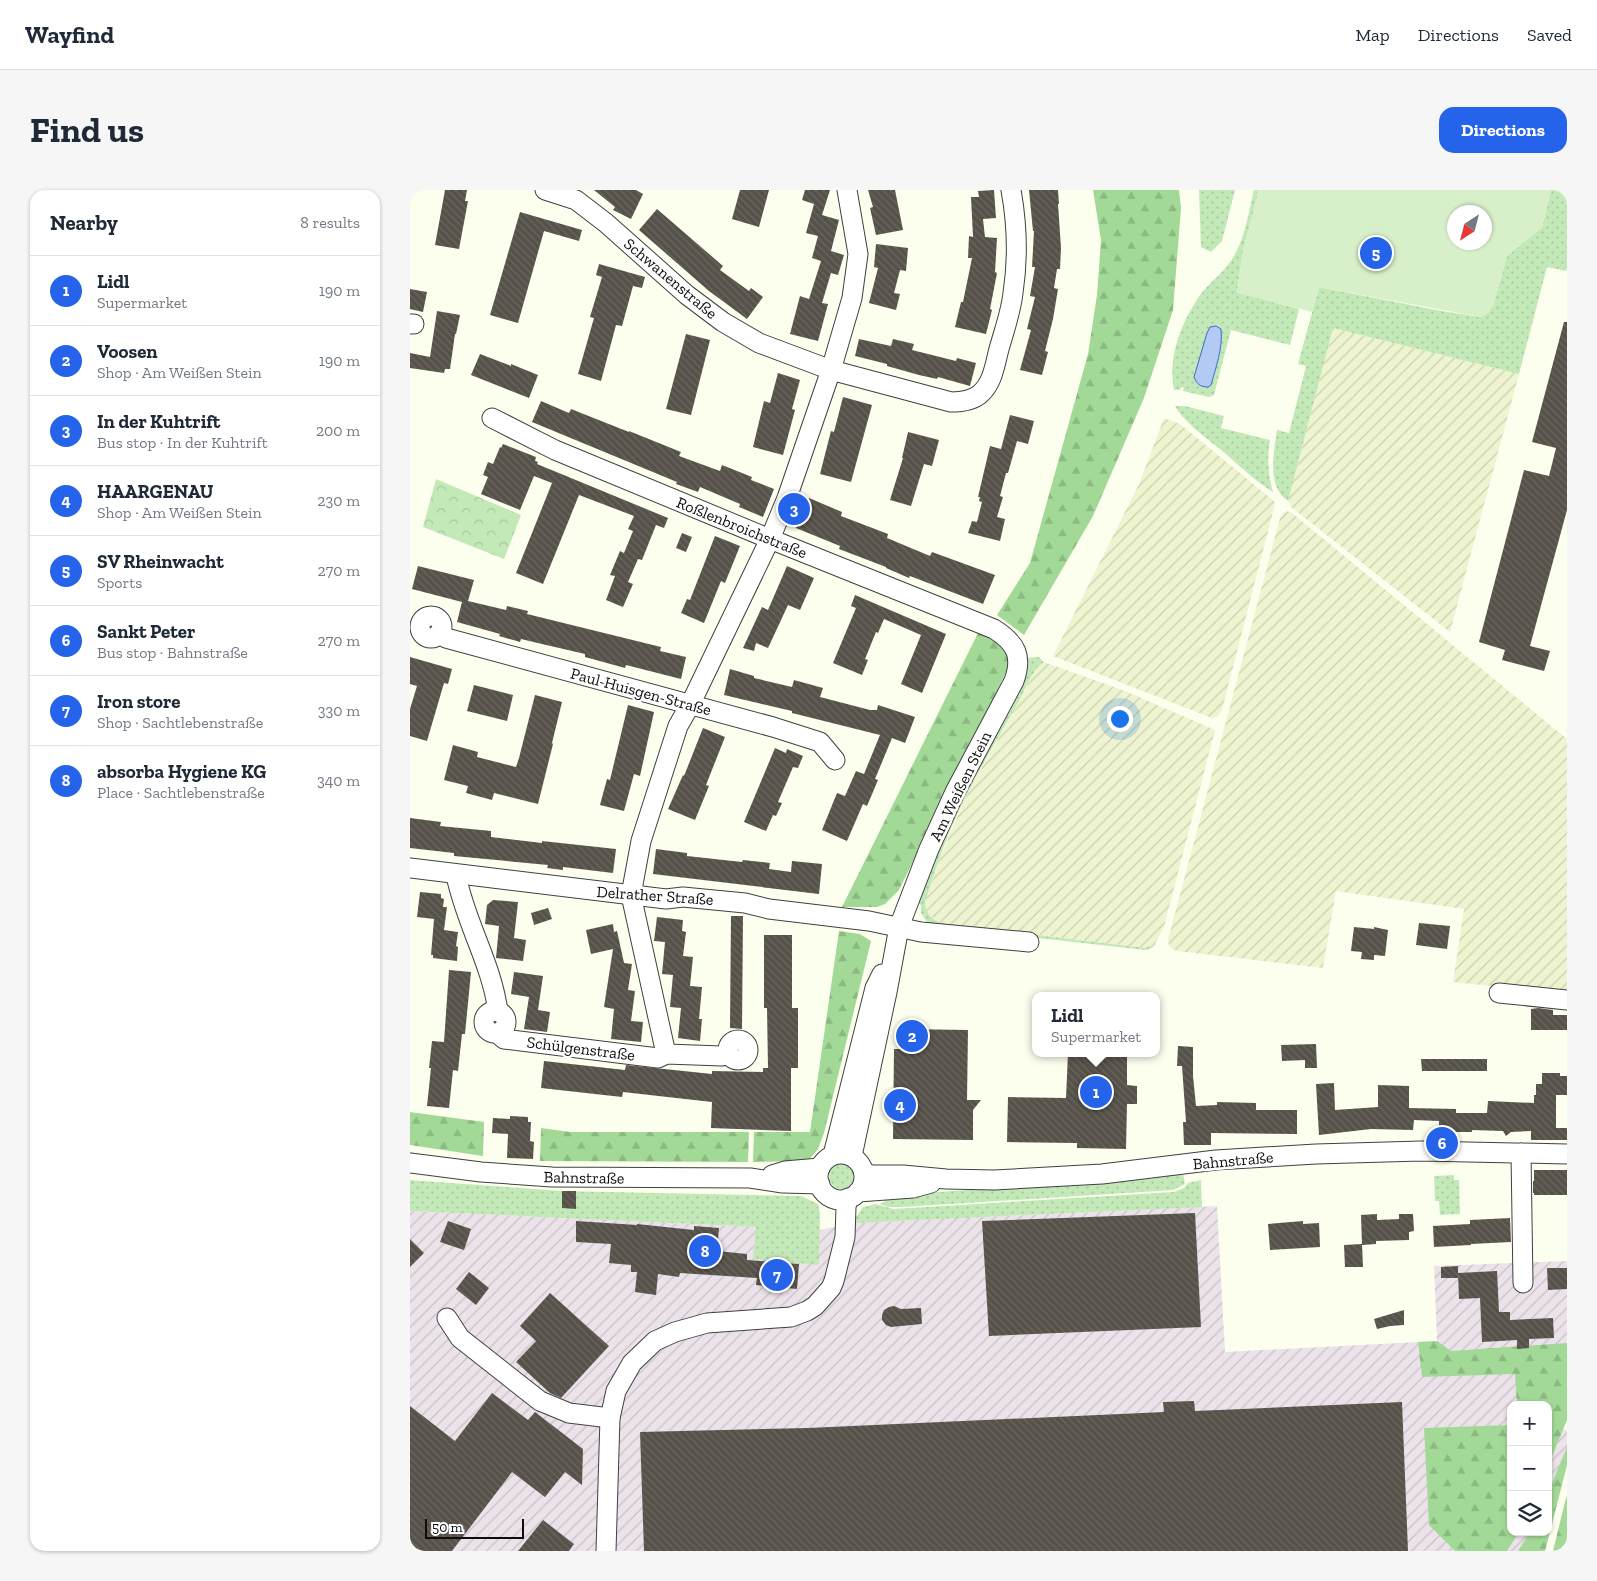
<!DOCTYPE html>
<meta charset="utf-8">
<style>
:root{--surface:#fff;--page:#f6f6f7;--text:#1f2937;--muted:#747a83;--line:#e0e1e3;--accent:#2563eb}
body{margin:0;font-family:"Zilla Slab",serif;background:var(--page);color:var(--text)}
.controls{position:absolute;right:15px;bottom:15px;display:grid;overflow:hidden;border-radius:10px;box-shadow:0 1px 4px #0004}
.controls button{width:45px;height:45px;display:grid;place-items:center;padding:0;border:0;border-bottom:1px solid var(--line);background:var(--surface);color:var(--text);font:25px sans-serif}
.compass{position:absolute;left:1037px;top:15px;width:45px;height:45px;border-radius:50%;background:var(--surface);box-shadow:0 1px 4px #0004;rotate:216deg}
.scale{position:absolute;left:15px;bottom:12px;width:99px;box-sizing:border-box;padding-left:5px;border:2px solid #0d0d0d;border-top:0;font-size:14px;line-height:18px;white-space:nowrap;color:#0d0d0d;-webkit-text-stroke:4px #fff;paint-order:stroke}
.you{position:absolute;left:709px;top:528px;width:18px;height:18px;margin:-12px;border:4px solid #fff;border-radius:50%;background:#1a73e8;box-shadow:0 0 0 8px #1a73e833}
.badge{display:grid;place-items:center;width:32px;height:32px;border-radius:50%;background:var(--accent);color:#fff;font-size:16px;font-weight:700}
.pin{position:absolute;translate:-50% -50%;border:2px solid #fff;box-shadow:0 1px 5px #0006}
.popup{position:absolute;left:622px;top:802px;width:128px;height:65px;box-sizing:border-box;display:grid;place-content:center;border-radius:10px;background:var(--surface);filter:drop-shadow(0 1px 4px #0005);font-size:16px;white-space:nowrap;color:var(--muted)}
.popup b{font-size:19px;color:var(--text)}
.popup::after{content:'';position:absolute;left:50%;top:100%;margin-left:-10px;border:10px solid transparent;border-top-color:var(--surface)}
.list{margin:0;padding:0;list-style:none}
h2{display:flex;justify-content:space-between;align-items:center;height:65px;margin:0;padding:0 20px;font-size:21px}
h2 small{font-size:16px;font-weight:400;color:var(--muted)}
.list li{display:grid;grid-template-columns:32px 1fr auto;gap:15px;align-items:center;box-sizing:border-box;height:70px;padding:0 20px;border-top:1px solid var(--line)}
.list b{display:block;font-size:19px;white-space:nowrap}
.list p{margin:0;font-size:16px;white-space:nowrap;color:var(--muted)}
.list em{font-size:16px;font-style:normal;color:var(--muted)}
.icon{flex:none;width:28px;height:28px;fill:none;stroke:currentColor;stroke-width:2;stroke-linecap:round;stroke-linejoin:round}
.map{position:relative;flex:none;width:1157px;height:1361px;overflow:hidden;border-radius:15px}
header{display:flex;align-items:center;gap:30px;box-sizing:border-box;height:70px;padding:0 25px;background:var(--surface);border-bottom:1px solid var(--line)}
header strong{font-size:24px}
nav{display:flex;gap:28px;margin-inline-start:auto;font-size:18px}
.intro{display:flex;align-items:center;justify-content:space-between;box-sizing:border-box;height:120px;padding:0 30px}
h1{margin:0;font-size:35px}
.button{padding:12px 22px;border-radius:15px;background:var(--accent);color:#fff;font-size:18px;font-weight:700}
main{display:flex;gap:30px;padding:0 30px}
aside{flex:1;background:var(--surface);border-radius:15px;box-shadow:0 1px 4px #0004}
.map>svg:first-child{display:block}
.industrial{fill:url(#industrial-furrows);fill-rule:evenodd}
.farmland{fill:url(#farmland-furrows)}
.grass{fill:url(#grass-dots)}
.forest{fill:url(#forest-firs)}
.park{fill:url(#park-crowns)}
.pitch{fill:#d8f0ca;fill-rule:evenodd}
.water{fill:#b3caf5;stroke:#3b6acc}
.building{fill:url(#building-back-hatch)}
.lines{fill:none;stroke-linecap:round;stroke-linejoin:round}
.minor-casing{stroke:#404040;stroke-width:21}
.minor{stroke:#fff;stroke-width:19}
.labels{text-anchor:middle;stroke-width:5;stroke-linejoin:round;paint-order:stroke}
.street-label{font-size:16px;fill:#0d0d0d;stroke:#fff}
</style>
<header>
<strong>Wayfind</strong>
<nav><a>Map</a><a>Directions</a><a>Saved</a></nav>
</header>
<div class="intro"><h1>Find us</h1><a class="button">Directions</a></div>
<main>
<aside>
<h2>Nearby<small>8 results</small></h2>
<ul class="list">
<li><span class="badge">1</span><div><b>Lidl</b><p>Supermarket</p></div><em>190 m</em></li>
<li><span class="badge">2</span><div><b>Voosen</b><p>Shop · Am Weißen Stein</p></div><em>190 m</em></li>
<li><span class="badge">3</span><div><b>In der Kuhtrift</b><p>Bus stop · In der Kuhtrift</p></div><em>200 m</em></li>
<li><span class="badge">4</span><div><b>HAARGENAU</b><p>Shop · Am Weißen Stein</p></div><em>230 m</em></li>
<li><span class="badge">5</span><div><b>SV Rheinwacht</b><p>Sports</p></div><em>270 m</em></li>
<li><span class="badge">6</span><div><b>Sankt Peter</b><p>Bus stop · Bahnstraße</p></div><em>270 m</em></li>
<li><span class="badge">7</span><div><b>Iron store</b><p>Shop · Sachtlebenstraße</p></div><em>330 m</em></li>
<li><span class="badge">8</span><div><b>absorba Hygiene KG</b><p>Place · Sachtlebenstraße</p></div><em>340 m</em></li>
</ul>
</aside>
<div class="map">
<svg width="1157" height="1361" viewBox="0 0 1157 1361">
<defs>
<pattern id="industrial-furrows" width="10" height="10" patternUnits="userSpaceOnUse" patternTransform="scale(1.25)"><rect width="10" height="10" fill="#ece2ea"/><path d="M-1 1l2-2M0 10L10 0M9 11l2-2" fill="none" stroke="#c9c1c8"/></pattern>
<pattern id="farmland-furrows" width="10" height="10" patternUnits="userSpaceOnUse" patternTransform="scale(1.25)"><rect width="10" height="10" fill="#edf4cf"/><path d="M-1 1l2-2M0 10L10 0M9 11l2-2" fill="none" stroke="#cad0b1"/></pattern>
<pattern id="grass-dots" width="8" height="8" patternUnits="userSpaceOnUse" patternTransform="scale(1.25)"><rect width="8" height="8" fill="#c4e9b8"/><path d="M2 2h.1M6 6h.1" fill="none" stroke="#a7c79d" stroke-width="1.8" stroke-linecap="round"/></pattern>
<pattern id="forest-firs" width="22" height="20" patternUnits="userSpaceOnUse" patternTransform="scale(1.25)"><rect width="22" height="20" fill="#a3d997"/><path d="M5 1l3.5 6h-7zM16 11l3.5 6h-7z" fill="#8bb981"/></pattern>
<pattern id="park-crowns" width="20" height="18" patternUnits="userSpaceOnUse" patternTransform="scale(1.25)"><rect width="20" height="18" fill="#c4e9b8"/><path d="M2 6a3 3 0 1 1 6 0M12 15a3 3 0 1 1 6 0" fill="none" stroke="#a7c79d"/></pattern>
<pattern id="building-back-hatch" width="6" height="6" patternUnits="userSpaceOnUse" patternTransform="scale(1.25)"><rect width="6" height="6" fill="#56524a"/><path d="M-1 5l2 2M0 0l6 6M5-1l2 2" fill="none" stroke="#696660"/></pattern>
</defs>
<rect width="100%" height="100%" fill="#fdffee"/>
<!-- industrial -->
<path class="industrial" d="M807,1016L815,1162L1027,1151L1024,1076L1157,1071V1230L1153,1239L1157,1241V1275L1135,1361H0V1021L346,1037L408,1075L409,1040L445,1033ZM1101,1215H1138V1342H1101Z"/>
<!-- farmland -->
<g class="farmland">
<path d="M923,138L1109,184L1040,442L881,317L878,311Z"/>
<path d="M754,228L770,234L864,311L865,314L812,520L808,526L802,528L643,466L729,294Z"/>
<path d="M877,321L882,323L1157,549V804L1043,792L1054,719L926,701L913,778L767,761L762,759L759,756L758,750L870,328L873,323Z"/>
<path d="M634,472L715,501L805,540L754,737L748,748L742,755L735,758L543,735L530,732L520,726L516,721L515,713L529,670L556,606L615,501L623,482L629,475Z"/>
</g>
<!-- grass -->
<g class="grass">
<path d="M789,0H825L812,51L801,62L791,57Z"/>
<path d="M844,0H849L833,61L827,102L889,119L880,155L821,140L804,205L799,207L773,201L774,198L772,197L770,200H764C757,166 773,127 794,100C804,89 817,79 824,66C835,47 839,21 844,0Z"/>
<path d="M1141,0H1157V78L1156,81L1137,77L1109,184L923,138L878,311C856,296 864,262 867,240L879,243L896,176L888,174L909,97L1032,121L1071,127L1083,116L1097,66L1132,37Z"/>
<path d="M765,216H775L814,226L811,238L860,250C857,269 858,284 863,302C846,292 831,277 817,265C801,251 775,234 765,216Z"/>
<path d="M629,467L634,472C621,480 616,500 608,513C584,555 559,596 540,641C530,664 523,688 515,713C517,730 528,732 543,735L735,758L742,755L748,748C745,756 743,759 735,760L522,736L516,735L517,732L511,723V715L508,713L527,661L615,468Z"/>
<circle cx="432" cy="986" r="13"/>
<path d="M773,983L775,994L763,1000L493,1017H479L469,1014L475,1012L470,1006L630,995Z"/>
<path d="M1044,985V990H1049L1050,1024L1030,1025L1029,1011H1025L1024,986Z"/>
<path d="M0,990L152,1001L391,1006L408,1014L410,1023L409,1075L343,1069L346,1037L0,1021Z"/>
<path d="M791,990L792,1017L445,1033L446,1027L453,1017L466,1014L483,1019L764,1002L774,998L778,993Z"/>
</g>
<!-- forest -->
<g class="forest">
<path d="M683,0H769L771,18L763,120L734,208L683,326L614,445L587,425L620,373L678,164L687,105L691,50Z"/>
<path d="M570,439L589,448L601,472L489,700L475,714L467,717H432Z"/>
<path d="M429,741L450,744L461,751L414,943L408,959L398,971L343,972L344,942H400Z"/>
<path d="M0,922L74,932L73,966L0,955Z"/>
<path d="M131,938L160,942H339L338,972L130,971Z"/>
<path d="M1027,1151L1041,1161L1157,1153V1230L1138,1276V1215H1107L1105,1184L1012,1187L1008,1152Z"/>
<path d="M1101,1235V1342H1109L1097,1361H1045L1019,1335L1014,1238Z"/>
<path d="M1157,1257V1275L1135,1361H1108L1120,1342H1138V1303Z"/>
<path d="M1157,1305V1361H1143L1155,1312Z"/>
</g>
<!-- park -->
<path class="park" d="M26,289L111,325L94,369L13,337Z"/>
<!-- pitch -->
<path class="pitch" d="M849,0H1141L1132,37L1097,66L1083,116L1078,123L1071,127L909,97L902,122L827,103L833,61ZM1044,22H1074V52H1044Z"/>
<!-- water -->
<path class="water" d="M806,136L811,139C813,158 806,177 801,195L798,197C790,197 787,194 784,187L797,143L800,137Z"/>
<!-- building -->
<g class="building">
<path d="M35,0H57L55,11H58L49,59L25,55Z"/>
<path d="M184,0H226L233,4L221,29L203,20L205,17Z"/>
<path d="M330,0H359L349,37L322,29Z"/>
<path d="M395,0H420L412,25L429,30L421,61L434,65L428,85L421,83L412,113L418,114L408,151L380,144L390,106L399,109L411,71L402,68L408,46L396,43L404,14L392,10Z"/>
<path d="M458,0H485L493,40L466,45L460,18L463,17Z"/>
<path d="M584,0L586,28L573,29L575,47L587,48L585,82L587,83L580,119L582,120L576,144L545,137L551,112H553L562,68H558L559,46L563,47L561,7H569L568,1Z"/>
<path d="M619,0H648L649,14H648L651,58L650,79H647L644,98L648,99L643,129L635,161L638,162L632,185L610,180L621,140L617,139L625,107L620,106L625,77H622L624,41H623Z"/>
<path d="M247,19L313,76L310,80L339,101L341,98L353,107L337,129L299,101L229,40Z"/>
<path d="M110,22L172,40L169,51L134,41L108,133L80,125Z"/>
<path d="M466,54L498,58L496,81L490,80L484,103L490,104L486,120L459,113L468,78L464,77Z"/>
<path d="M189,74L235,87L232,98L223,96L212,136L206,135L191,191L168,184L184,128L180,127L192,87L186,85Z"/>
<path d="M0,99L17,102L13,122L0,119Z"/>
<path d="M27,121L50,125L46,144H45L40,179H35L34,183L0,178V163L20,167Z"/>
<path d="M1154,132H1157V320L1120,456L1140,461L1134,481L1092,470L1095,460L1069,452L1114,280L1139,286L1146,258L1122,252Z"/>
<path d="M276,144L300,150L281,225L256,219Z"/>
<path d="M449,149L481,156L483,149L504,154L502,160L546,171L547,168L566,173L560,196L528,187L527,189L509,185L477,176V174L445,166Z"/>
<path d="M70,164L101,176V174L128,185L119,208L61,185Z"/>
<path d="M368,183L390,190L382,219L385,220L373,265L343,257L354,211L360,213Z"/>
<path d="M433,207L462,215L441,292L410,284L421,241L424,242Z"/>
<path d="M131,211L159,223L161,219L219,242V241L271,262L269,266L310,281L312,275L342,287L341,290L364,299L353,327L329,317L330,314L290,297L288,302L266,294L267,292L122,232Z"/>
<path d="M600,225L624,231L618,254L607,251L598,283H596L590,306L593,307L587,327L595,329L590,351L558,343L562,331L567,332L572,312L569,311L570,307H568L580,256L591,259Z"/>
<path d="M498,242L529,250L522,276L514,274L501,316L480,310L493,268H492Z"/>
<path d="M93,254L126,267L125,271L128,272L127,274L258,328L254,338L246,335L232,370L228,369L218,392L223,394L213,417L196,410L205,386L200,385L210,361L214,363L223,341L218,339L224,326L169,305L133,394L106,383L142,293L124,286L110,320L71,304L78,287L73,285L78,272L83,274L90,257L91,258Z"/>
<path d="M399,308L432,322L431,326L478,344L477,348L520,366L522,362L585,385L573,414L500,386L499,388L476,378V377L429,359L430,356L386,338Z"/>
<path d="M272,343L282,347L276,362L266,358Z"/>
<path d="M305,346L330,356L315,393L311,391L294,433L271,423L277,409L280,410Z"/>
<path d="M8,376L64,390L58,411L96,420L97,416L118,421L117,424L251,457L250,461L276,467L271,489L216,475L215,478L175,467V464L132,454L111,449L110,452L89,446L90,444L47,432L52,412L2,399Z"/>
<path d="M377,376L404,388L390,420L378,415L358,458L346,453L344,461L333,458L352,417L358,420Z"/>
<path d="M445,405L536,444L512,503L491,494L511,445L474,429L468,443L466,442L455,469L458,470L452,485L423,473L446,418L441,416Z"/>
<path d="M0,467L42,479L38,494L34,493L17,551L0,546V519L7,496L0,494Z"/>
<path d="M320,479L344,486V488L382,497L384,490L413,498L410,507L460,520H467L468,515L505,527L495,553L482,548L465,589L468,590L457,616L453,614L437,651L412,640L427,603L435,606L446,581L454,584L470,545L382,523V521L314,505Z"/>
<path d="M64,495L103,505L97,531L57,521Z"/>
<path d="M125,505L152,512L142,553L143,554L128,614L84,603L82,610L56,603L58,596L34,590L43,555L68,562L67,567L106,577L109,568Z"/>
<path d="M218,515L244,522L230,586L224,584L214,621L190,615L197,589L200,590Z"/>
<path d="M293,538L315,547L296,595L299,596L285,630L258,619L273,585L274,586Z"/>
<path d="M365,558L376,563L377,559L393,566L388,578L383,577L368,612L372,613L366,626L363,625L356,641L334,632Z"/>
<path d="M0,628L31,632L30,636L81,641V647L132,653V651L206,659L203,683L153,677V680L137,678L138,675L44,666V663L0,658Z"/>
<path d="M246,659L277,663V666L332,672L333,670L360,673L359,679L381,682L382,671L412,674L409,704L243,684Z"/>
<path d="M10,702L31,704V708L34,709L33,717H37L34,740L48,742L46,756L48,757L47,771L23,768V765H21L24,729L7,727Z"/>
<path d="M83,710L108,712L104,748L116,750L113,771L86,768L89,736L75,734L77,715Z"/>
<path d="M138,718L142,729L124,735L121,723Z"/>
<path d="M321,726H333L332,839L320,838Z"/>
<path d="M247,727L273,730L272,741L276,742L273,766L283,767L280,796L292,797L289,829H292L290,851L268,848L271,818L260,817L263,785L252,784L255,752L244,751Z"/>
<path d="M1009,733L1040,736L1037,759L1006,755Z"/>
<path d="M203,734L204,742L207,741L214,773L222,774L218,800L225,801L221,831L233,832L231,852L201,849L204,819L194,817L203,759L181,764L176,740Z"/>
<path d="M944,737L964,739V737L978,740L975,766L964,765V770L951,769L952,762L941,761Z"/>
<path d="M354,745H382V818H388V878H381V941L301,938L302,912L213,902L212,907L131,898L134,871L215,880L216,875L302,884V881L353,882V878H358L357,818H354Z"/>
<path d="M39,780L61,782L55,844H52L48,881L43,880L39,918L17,916L21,878H19L22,851L34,852Z"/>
<path d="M104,782L133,786L128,820L140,822L137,842L114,839L119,807L101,804Z"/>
<path d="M1128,818L1143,820V825H1157V840H1121V819Z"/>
<path d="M494,839L558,840L557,910H571L563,920V950L483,949L484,859H493Z"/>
<path d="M906,854L907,878H895V870L872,871L871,855Z"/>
<path d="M768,856L783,857V886L786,916L807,915V912L846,913V920H887V944L801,943V955H774L773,932H776L772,876H767Z"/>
<path d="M658,863H717V895L727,896V914H717L716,959L667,958V953L597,952L598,907L656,908Z"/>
<path d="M1011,869H1077V881H1012Z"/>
<path d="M1132,883H1150V886H1157V905H1146V938H1157V950H1121V941L1101,942L1096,946L1093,941L1062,940V942H1029V931L1004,930L1003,940L961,939L909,945L906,894L924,893L925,920L968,917V895L999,896V918L1046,919V923H1077L1078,911L1124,913V905H1126V894H1132Z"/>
<path d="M100,926L118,927V932H121L120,951L124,952L123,969L97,968L98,944L82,943L83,928L100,929Z"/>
<path d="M1124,980H1157V1005H1124V1003H1123V991H1124Z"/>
<path d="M152,1001H166V1019L152,1018Z"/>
<path d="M785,1023L791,1137L579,1146L572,1031Z"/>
<path d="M967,1024V1030L989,1029V1024H1003L1004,1041L999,1042V1050L966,1051V1054L952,1055L951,1025Z"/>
<path d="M1100,1028L1101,1052L1061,1054V1055L1024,1057L1023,1036L1060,1034V1030Z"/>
<path d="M38,1031L61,1039L54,1060L30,1052Z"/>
<path d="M166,1031L227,1035V1034L284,1040V1036L309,1038L307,1061L337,1064V1070L389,1074L387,1099L346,1095L347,1088L270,1083L269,1087L248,1084L246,1105L225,1102L227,1082H221V1075L199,1073L201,1054L166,1052Z"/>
<path d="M893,1031V1034L909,1033L910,1057L860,1060L858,1034Z"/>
<path d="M0,1049L14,1063L0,1077Z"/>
<path d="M952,1054L953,1077H935L934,1055Z"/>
<path d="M1048,1076V1088H1031V1077Z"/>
<path d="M1137,1078H1157V1099L1138,1100Z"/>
<path d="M1087,1081L1089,1122H1100V1130L1143,1128L1144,1148L1119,1149V1158L1107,1159V1150L1072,1152L1070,1108L1049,1109L1048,1083Z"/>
<path d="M59,1082L79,1098L66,1115L46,1099Z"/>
<path d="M140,1103L199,1156L151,1208L140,1203L106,1172L126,1151L110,1136Z"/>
<path d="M484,1116L491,1119L511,1118L512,1134L481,1137L476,1135L472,1130V1125L474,1120L479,1117Z"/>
<path d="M994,1120V1135L980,1136L967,1139L964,1129Z"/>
<path d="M82,1203L118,1230L125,1222L173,1259L172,1295L155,1282L135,1307L102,1282L42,1361H0V1216L45,1251Z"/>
<path d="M784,1211L785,1221L992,1212L998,1361H234L230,1242L398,1238L754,1222L753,1212Z"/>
<path d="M133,1330L164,1354L159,1361H108Z"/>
</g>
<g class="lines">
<!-- minor casing -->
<g class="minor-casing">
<g id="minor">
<path d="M135,0L166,10L196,33L277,105L313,132L349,153L421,180L541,212C551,212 562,211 570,204C583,193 585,174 589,159C594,141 601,122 603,103C608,70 607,33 601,0"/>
<path d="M0,134H4"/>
<path d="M82,228L145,260L360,349L584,439C606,453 613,466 604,491L545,602L519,659L489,737L477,802L442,966"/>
<circle cx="21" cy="437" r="11"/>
<path d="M29,443L36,448L363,537L410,552L425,570"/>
<path d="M0,678L256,709L273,707L335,713L359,719L459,731L511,742L619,752"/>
<path d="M46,685C55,732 82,774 88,822"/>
<path d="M1089,803L1157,810"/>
<circle cx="85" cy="832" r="11"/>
<path d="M87,843L94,849L248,868L256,864L312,866L318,864"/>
<circle cx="328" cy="860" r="10"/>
<path d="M256,864L221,705L231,651L268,536L280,515L360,349L377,308L421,180L442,108L448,64L437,0"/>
<path d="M1111,963L1113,1093"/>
<circle cx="431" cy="987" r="23"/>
<path d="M423,965L465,798L472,784"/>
<path d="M0,973L71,982L142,987L340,988L373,993L410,994"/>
<path d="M454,983L462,985H493L536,989L584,990L692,984L806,970L906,964L1011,961L1157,964"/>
<path d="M362,985L375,981L410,978"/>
<path d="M448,1002L503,998L521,993"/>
<path d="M37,1128L50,1148L130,1211L159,1223L200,1228"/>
<path d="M196,1361L200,1228L206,1201L222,1173L245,1151L265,1142L297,1133L381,1127L397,1121L405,1116L421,1098L424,1091L435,1047L436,1017L438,1008"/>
</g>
</g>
<!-- minor -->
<use href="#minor" class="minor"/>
</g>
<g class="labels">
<!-- street labels -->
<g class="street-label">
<text transform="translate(261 88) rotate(40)" y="6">Schwanenstraße</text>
<text transform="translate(332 337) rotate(22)" y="6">Roßlenbroichstraße</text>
<text transform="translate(231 501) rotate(15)" y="6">Paul-Huisgen-Straße</text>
<text transform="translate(550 596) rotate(-64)" y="6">Am Weißen Stein</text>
<text transform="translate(245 705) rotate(4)" y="6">Delrather Straße</text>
<text transform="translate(171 858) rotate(7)" y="6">Schülgenstraße</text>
<text transform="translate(823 970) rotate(-5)" y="6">Bahnstraße</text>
<text transform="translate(174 987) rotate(1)" y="6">Bahnstraße</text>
</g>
</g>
</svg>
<div class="controls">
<button>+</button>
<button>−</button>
<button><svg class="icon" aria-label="layers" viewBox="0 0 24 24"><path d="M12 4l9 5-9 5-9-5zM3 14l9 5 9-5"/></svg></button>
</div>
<svg class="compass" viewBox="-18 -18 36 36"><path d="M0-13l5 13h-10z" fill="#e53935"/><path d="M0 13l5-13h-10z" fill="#747a83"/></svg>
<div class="scale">50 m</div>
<div class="you"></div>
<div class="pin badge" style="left:686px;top:902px">1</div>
<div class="popup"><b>Lidl</b>Supermarket</div>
<div class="pin badge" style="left:502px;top:846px">2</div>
<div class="pin badge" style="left:384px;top:319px">3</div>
<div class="pin badge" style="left:490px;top:915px">4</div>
<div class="pin badge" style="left:966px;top:63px">5</div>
<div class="pin badge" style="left:1032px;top:953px">6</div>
<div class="pin badge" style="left:367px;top:1085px">7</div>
<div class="pin badge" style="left:295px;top:1061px">8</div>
</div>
</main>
